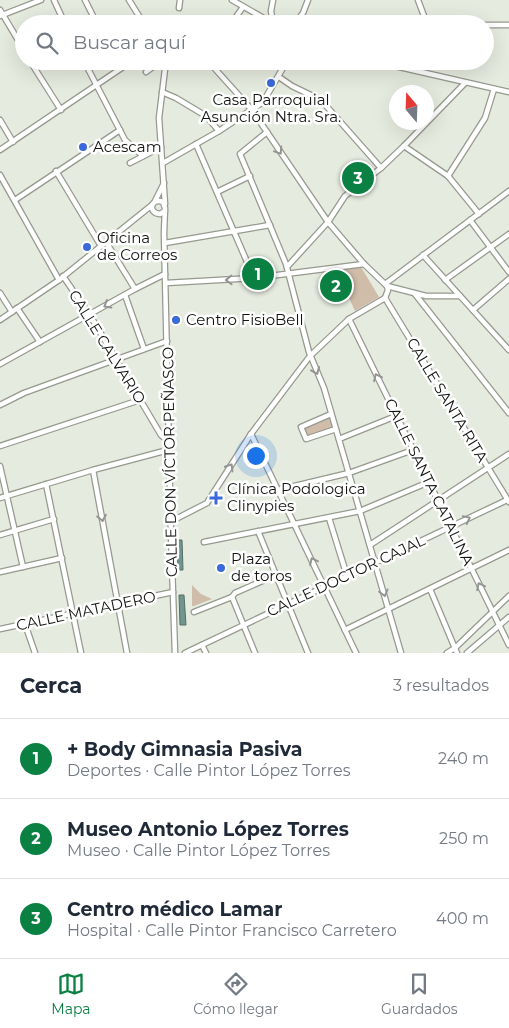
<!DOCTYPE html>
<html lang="es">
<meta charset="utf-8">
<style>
:root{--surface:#fff;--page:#f6f6f7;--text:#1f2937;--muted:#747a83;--line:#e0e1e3;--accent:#0b8043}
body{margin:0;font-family:Montserrat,sans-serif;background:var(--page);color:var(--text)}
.compass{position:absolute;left:389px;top:85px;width:45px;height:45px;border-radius:50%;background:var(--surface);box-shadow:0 5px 20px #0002;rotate:341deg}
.you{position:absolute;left:255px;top:455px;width:18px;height:18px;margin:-12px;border:4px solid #fff;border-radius:50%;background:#1a73e8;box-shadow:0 0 0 8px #1a73e833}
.badge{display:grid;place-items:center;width:32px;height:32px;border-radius:50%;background:var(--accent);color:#fff;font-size:16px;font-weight:700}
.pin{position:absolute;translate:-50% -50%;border:2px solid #fff;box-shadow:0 1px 5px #0006}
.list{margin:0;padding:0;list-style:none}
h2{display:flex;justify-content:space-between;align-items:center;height:65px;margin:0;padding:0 20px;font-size:21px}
h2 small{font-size:16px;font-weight:400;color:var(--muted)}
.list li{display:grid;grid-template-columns:32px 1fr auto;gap:15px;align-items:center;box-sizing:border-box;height:80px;padding:0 20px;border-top:1px solid var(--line)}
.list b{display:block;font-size:19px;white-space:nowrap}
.list p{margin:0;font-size:16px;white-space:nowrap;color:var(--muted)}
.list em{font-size:16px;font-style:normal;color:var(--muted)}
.icon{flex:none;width:28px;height:28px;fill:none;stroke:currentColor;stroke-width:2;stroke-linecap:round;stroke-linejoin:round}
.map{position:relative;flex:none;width:509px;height:653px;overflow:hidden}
.search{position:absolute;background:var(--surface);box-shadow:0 5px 20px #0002;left:15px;right:15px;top:15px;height:55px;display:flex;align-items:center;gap:12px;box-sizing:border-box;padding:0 18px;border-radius:28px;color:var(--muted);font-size:19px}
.sheet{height:305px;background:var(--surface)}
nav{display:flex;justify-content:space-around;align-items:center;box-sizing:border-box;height:70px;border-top:1px solid var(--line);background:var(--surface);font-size:14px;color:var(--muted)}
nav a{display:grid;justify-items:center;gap:2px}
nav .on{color:var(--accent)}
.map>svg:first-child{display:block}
.green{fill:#cfbca9}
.water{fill:#71968e;stroke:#546f68}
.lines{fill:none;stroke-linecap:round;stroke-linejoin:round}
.street-casing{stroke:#95998e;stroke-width:7}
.street{stroke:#fff;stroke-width:4.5}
.oneway{stroke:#949593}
.poi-dot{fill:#3a69d9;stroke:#fff;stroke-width:2}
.labels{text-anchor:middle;stroke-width:5;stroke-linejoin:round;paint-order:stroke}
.poi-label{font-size:15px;fill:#121410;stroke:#fff;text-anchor:start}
.street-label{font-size:15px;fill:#121410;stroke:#fff}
</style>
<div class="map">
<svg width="509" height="653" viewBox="0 0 509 653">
<rect width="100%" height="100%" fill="#e6ebdf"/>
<!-- green -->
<g class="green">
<path d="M361,267L379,297L355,311L336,269Z"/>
<path d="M331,414L336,429L306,439L301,427Z"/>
<path d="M192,585L201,594L212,599L194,606H192Z"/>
</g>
<!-- water -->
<g class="water">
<path d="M177,540H182L183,570H178Z"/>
<path d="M179,595H184L186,625H180Z"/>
</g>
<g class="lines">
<!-- street casing -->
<g class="street-casing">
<g id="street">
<path d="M54,0L65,24"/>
<path d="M85,0L93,16"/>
<path d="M129,0L144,24"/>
<path d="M232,0L274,24"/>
<path d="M273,0L271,11L273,23"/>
<path d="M418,0L427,24"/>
<path d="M179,8L180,0"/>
<path d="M0,10L24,50"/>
<path d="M0,16L41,0"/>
<path d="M231,24L243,7"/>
<path d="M295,24L303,13L308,0"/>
<path d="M485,25H509"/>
<path d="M30,61L61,110"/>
<path d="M84,61L125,140L143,156"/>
<path d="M208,61L252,110L328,222L364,264L387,286L388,290L385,298"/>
<path d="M373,61L509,92"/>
<path d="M146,72L160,62L164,61"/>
<path d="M279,77L292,86L321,100L381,168"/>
<path d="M162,92L176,98L206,116L219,131"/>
<path d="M0,120L13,142"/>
<path d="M267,132L240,154L286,264L309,352L324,388L401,653"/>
<path d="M196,144L254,278"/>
<path d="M404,146L448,176L479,214"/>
<path d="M0,150L132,61"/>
<path d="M130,163L161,147"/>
<path d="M163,163L219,131L263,102L287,61"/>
<path d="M56,171L101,246"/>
<path d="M0,175L59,280"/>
<path d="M448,176L485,118L494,89"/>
<path d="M217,192L250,176"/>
<path d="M15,200L120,130"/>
<path d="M155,201L164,183"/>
<path d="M165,204L159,118L166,61"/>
<path d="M165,211L160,214C147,213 151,197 163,202L165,208L164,233L171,534L175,653"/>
<path d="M470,220L509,272"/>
<path d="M106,242L135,289"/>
<path d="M165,243L270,225"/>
<path d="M423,255L509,350"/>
<path d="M287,267L328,222L345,196L381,168L404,146L465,83"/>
<path d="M63,276L91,317L161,435L168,441"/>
<path d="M445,280L509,234"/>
<path d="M166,283L254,278L364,264"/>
<path d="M385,284L509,191"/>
<path d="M387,286L426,296H460"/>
<path d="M0,293L12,312"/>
<path d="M415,294L509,413"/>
<path d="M125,295L144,349"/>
<path d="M385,298L509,502"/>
<path d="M17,308L40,342"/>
<path d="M473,310L509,279"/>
<path d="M349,319L509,645"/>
<path d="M0,320L59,280L152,205"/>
<path d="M0,364L135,289L165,274"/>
<path d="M0,405L24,393L167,341"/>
<path d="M331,414L301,427L306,439L336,429"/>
<path d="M251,434L356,653"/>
<path d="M339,439L396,416"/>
<path d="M0,446L140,400"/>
<path d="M0,466L23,567"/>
<path d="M93,470L127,653"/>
<path d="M46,484L81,653"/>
<path d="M278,490L349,473L413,450"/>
<path d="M0,498L93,470L168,450"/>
<path d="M329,518L347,576"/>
<path d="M170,522L207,503L251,434L310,356L349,319L385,298"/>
<path d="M258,531L308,653"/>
<path d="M0,535L54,519"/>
<path d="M204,542L360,511L429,482"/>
<path d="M370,545L509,454"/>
<path d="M0,572L62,558"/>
<path d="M430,589L457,653"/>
<path d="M232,597L255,653"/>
<path d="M194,612L232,597L235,593L276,575"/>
<path d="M25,624L35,653"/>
<path d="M0,629L173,592"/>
<path d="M345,630L509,550"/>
<path d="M202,645L206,653"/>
<path d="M185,653L507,500"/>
<path d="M447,653L455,648L509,596"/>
<path d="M467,653L509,617"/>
</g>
</g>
<!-- street -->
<use href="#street" class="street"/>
</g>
<!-- one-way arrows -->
<defs><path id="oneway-chevron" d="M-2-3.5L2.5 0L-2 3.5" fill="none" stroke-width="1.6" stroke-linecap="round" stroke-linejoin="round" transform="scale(1.25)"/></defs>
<g class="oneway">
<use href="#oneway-chevron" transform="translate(279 151) rotate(56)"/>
<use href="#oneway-chevron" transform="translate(229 280) rotate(178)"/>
<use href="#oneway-chevron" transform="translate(107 305) rotate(150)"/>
<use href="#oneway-chevron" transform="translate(316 371) rotate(67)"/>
<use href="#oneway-chevron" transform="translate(377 377) rotate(-116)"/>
<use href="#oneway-chevron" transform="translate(230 467) rotate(-58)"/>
<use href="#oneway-chevron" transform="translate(102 518) rotate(79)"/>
<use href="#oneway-chevron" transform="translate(467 519) rotate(-26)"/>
<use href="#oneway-chevron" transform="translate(313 561) rotate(-116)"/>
<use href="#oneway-chevron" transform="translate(480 586) rotate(-116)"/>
<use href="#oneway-chevron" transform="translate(384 593) rotate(75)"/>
</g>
<!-- markers -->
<g class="poi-dot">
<circle cx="271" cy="83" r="5"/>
<circle cx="83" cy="147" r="5"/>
<circle cx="87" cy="247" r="5"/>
<circle cx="176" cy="320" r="5"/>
<path d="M213.5 490.5h5v5h5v5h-5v5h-5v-5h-5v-5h5z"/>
<circle cx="221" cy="568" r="5"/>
</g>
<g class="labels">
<!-- poi labels -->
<g class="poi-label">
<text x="271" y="105" text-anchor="middle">Casa Parroquial<tspan x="271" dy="17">Asunción Ntra. Sra.</tspan></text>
<text x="93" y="152">Acescam</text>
<text x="97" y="243">Oficina<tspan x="97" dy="17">de Correos</tspan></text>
<text x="186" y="325">Centro FisioBell</text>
<text x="227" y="494">Clínica Podologica<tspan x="227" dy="17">Clinypies</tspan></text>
<text x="231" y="564">Plaza<tspan x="231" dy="17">de toros</tspan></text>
</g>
<!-- street labels -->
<g class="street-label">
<text transform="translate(107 347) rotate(58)" y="5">CALLE CALVARIO</text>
<text transform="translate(447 400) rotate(59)" y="5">CALLE SANTA RITA</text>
<text transform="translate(170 462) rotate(-91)" y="5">CALLE DON VÍCTOR PEÑASCO</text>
<text transform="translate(429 482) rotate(64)" y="5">CALLE SANTA CATALINA</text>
<text transform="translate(346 576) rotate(-25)" y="5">CALLE DOCTOR CAJAL</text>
<text transform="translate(86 611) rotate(-12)" y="5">CALLE MATADERO</text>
</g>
</g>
</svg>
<svg class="compass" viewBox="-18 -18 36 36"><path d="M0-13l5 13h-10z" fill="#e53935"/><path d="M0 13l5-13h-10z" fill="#747a83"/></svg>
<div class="you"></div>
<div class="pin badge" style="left:258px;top:274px">1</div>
<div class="pin badge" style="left:336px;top:286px">2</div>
<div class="pin badge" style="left:358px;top:178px">3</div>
<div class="search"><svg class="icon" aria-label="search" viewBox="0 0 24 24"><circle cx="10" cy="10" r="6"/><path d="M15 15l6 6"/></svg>Buscar aquí</div>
</div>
<section class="sheet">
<h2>Cerca<small>3 resultados</small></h2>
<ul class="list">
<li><span class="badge">1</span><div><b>+ Body Gimnasia Pasiva</b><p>Deportes · Calle Pintor López Torres</p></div><em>240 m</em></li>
<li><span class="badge">2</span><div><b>Museo Antonio López Torres</b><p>Museo · Calle Pintor López Torres</p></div><em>250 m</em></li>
<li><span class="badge">3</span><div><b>Centro médico Lamar</b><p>Hospital · Calle Pintor Francisco Carretero</p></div><em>400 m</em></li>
</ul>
</section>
<nav>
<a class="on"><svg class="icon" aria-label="map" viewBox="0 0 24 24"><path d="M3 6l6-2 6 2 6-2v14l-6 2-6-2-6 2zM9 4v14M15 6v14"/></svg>Mapa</a>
<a><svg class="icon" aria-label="directions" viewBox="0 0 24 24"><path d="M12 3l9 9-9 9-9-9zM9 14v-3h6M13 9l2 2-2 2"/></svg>Cómo llegar</a>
<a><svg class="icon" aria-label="saved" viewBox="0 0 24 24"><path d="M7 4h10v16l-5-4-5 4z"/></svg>Guardados</a>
</nav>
